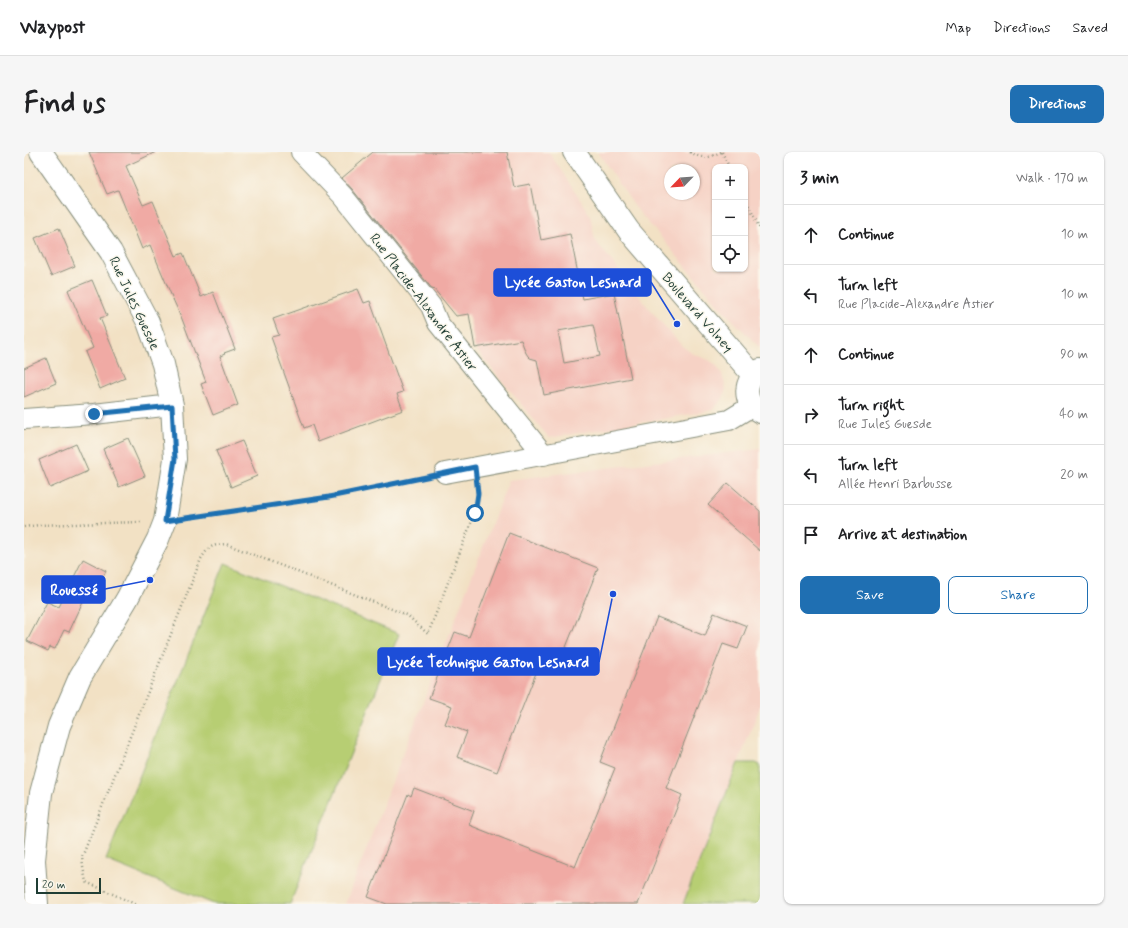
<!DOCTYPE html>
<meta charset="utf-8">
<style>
:root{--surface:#fff;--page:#f6f6f6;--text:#202124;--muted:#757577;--line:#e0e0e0;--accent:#1f6fb2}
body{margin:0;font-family:Mynerve,sans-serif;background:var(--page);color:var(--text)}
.controls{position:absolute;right:12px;top:12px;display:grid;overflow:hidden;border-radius:8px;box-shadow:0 1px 3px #0004}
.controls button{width:36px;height:36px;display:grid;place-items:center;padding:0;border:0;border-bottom:1px solid var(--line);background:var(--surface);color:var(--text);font:20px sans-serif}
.compass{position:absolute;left:640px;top:12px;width:36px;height:36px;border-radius:50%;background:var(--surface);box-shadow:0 1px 3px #0004;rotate:245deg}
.scale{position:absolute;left:12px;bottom:10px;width:65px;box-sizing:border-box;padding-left:4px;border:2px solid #1f3d34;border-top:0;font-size:11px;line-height:14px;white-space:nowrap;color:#1f3d34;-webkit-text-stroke:3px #fbf7ec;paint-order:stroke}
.stop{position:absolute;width:12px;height:12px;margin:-9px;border:3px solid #1f6fb2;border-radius:50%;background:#fff}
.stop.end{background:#1f6fb2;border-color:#fff;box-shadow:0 1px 4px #0008}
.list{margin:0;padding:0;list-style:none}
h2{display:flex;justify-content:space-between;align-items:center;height:52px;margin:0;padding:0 16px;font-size:17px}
h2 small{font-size:13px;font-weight:400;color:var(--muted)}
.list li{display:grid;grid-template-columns:26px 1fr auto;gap:12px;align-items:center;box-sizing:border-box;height:60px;padding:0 16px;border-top:1px solid var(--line)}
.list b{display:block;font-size:15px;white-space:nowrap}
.list p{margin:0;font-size:13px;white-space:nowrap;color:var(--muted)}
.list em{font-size:13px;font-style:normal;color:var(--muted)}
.actions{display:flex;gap:8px;padding:12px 16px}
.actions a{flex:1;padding:9px 0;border:1px solid var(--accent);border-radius:8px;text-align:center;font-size:14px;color:var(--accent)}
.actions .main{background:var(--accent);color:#fff}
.icon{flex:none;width:22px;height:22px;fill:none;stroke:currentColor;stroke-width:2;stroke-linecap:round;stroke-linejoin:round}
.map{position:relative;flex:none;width:736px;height:752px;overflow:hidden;border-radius:8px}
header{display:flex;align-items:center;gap:24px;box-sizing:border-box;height:56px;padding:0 20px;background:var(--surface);border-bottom:1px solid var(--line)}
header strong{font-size:19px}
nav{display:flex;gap:22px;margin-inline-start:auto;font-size:14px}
.intro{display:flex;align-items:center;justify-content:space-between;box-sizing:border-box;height:96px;padding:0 24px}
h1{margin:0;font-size:28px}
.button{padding:10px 18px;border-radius:8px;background:var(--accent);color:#fff;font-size:14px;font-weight:700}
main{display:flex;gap:24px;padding:0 24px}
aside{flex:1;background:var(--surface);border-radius:8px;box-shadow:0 1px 3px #0004}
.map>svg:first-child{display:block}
.built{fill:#f6d2c5;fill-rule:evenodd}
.green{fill:#b7ce73;stroke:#6b8654}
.building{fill:#f0aaa4;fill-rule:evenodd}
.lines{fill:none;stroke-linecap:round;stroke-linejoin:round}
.minor-casing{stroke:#888f7c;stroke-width:22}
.tertiary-casing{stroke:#888f7c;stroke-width:24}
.path{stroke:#888f7c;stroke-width:2.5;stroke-dasharray:1 3;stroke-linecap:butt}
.minor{stroke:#fff;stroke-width:20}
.tertiary{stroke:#fff;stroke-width:22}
.route{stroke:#1f6fb2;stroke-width:5}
.labels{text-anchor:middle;stroke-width:3;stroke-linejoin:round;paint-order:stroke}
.street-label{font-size:14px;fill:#1f3d34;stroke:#fbf7ec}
.leader{fill:none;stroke:#1d4ed8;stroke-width:1.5}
.callout-dot{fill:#1d4ed8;stroke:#fbf7ec;stroke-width:1.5}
.callout{fill:#1d4ed8;stroke:#1d4ed8;stroke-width:1.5}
.callout-label{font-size:15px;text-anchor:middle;font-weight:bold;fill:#fff}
</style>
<header>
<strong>Waypost</strong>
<nav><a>Map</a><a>Directions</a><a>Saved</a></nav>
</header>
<div class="intro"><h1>Find us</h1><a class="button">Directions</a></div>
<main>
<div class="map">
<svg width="736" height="752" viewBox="0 0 736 752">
<rect width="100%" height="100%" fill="#fbf7ec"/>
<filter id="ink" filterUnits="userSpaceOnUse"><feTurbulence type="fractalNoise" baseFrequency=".025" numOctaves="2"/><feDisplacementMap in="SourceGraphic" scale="8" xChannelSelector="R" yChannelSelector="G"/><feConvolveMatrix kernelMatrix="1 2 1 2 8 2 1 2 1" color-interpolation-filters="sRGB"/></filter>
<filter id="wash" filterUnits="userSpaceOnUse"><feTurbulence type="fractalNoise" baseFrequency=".012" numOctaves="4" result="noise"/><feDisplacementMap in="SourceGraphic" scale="16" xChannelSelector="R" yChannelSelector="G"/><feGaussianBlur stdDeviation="0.9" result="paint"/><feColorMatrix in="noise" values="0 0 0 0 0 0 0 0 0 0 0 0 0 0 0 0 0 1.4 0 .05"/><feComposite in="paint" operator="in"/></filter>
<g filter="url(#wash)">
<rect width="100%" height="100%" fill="#f2e1c4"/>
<!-- built -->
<g class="built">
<path d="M349,0H525L566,63L571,88L626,158L658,194L669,202L685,208L691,212L698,222L702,237L698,248L691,255L685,259L525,286L451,196L446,168H448L447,163L432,164L410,137L406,140L316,28Z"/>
<path d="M574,0H736V196L699,158L611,55ZM691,15H721V117H691ZM646,18H670V42H646Z"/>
<path d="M736,297V555L659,752H321L485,328Z"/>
</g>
<!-- green -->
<g class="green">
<path d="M201,411L375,482L266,752H190L82,708Z"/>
<path d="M714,611H732L736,613V752H659Z"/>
</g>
<g id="blocks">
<!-- building -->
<g class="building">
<path d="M65,0H132L102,14L119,53L129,49L152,104L159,101L177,145L189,140L211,197L200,201L201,202L196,204L214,253L189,263L177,232L182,230L158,167L148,145L126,93L118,97L94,38L83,42Z"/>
<path d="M349,0H483L490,35L506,32L517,88L546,82L559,147L590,141L607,226L520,243L513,208L506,206L504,204L502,201L497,188L451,196L445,162L432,164L410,137L409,138L328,37L318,26ZM569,173L576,204L540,211L534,179Z"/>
<path d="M35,76L51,114L27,124L11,86Z"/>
<path d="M68,128L83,164L76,166L101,226L76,237L61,200L69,196L44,138Z"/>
<path d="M334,137L340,151L346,149L379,240L373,242L379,258L294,290L288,273L280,276L247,185L255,183L249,167Z"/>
<path d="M22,206L32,231L0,245V216Z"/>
<path d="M104,286L121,324L95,335L79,297Z"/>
<path d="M218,289L233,324L207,335L192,299Z"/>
<path d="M52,292L64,319L26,336L15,308Z"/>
<path d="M704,331L736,359V399L684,353Z"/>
<path d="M485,381L574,416L538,505L521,498L473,620L433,605L443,580L421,572L428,554L405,546L431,480L445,485Z"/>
<path d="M59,407L82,419L67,449L61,446L45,480L40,478L31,497L26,495L24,499L3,489L23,450L35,455Z"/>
<path d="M690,461L723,474L714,497L699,492L642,636L658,643L614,752H363L344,745L384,642L387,644L390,636L450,659L445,673L551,715L591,616L576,610L633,465L681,484Z"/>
</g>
</g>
</g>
<g filter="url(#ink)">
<use href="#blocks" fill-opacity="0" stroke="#888f7c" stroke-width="1"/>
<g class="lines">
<!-- minor casing -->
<g class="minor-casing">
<g id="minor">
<path d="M277,0L319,44L407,154L414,171L520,303"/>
<path d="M0,267L70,262L148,253"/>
<path d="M421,321L705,268L728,254"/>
</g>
</g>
<!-- tertiary casing -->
<g class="tertiary-casing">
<g id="tertiary">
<path d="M550,0L605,79L729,223"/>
<path d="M736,218C720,228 718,250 736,260"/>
<path d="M13,752L10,708L17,641L35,574L56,525L103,447L134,387L141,369L151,307L148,253L139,212L124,170L87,100L17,0"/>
</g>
</g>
<!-- path -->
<g class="path">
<path d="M666,0C680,8 683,6 697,0"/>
<path d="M698,0L705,15"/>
<path d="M721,46L736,77"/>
<path d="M164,366L305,345L401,325"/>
<path d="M0,375L15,373L117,370"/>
<path d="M111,752L62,730L59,715L58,705L177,407C185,394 188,393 202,392L383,463L404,482L451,361L454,342V335"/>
</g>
<!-- minor -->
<use href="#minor" class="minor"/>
<!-- tertiary -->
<use href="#tertiary" class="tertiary"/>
</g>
</g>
<g class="lines" filter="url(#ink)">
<!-- route -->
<path class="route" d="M70,262L148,254L151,307L141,369L305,345L451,315L454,342L451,361"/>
</g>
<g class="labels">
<!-- street labels -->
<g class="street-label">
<text transform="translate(400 150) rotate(53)" y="5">Rue Placide-Alexandre Astier</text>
<text transform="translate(111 151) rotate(65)" y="5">Rue Jules Guesde</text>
<text transform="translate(674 160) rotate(49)" y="5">Boulevard Volney</text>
</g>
</g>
<!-- callouts -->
<path class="leader" d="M653 172L627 130M126 428L81 437M589 442L575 510"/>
<g class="callout-dot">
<circle cx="653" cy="172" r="4"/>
<circle cx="126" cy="428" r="4"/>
<circle cx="589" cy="442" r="4"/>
</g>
<g class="callout">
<rect x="470" y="117" width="157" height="27" rx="4"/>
<rect x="18" y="424" width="63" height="27" rx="4"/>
<rect x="354" y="496" width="221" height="27" rx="4"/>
</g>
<g class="callout-label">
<text x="549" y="135">Lycée Gaston Lesnard</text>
<text x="50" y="443">Rouessé</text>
<text x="464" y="515">Lycée Technique Gaston Lesnard</text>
</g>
</svg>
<div class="controls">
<button>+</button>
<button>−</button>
<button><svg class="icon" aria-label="locate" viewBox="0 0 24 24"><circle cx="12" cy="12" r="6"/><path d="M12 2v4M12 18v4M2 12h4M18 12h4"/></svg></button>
</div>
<svg class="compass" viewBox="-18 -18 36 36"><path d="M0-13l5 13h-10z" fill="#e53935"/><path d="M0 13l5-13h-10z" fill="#757577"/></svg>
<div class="scale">20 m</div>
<div class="stop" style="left:451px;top:361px"></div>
<div class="stop end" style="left:70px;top:262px"></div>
</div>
<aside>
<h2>3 min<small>Walk · 170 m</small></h2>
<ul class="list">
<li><svg class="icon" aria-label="ahead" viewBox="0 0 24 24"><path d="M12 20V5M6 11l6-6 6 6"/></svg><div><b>Continue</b></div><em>10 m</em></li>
<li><svg class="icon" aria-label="left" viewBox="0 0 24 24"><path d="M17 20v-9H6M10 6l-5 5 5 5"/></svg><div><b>Turn left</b><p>Rue Placide-Alexandre Astier</p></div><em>10 m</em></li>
<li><svg class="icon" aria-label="ahead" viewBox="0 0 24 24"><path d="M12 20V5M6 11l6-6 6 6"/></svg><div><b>Continue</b></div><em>90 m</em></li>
<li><svg class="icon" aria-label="right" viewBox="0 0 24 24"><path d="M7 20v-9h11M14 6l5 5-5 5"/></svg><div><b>Turn right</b><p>Rue Jules Guesde</p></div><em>40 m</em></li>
<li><svg class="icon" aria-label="left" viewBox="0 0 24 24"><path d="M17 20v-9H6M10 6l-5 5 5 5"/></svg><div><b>Turn left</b><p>Allée Henri Barbusse</p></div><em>20 m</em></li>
<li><svg class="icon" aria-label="arrive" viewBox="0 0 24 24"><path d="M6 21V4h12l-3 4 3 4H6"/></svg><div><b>Arrive at destination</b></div></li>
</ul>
<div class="actions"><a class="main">Save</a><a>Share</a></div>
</aside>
</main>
